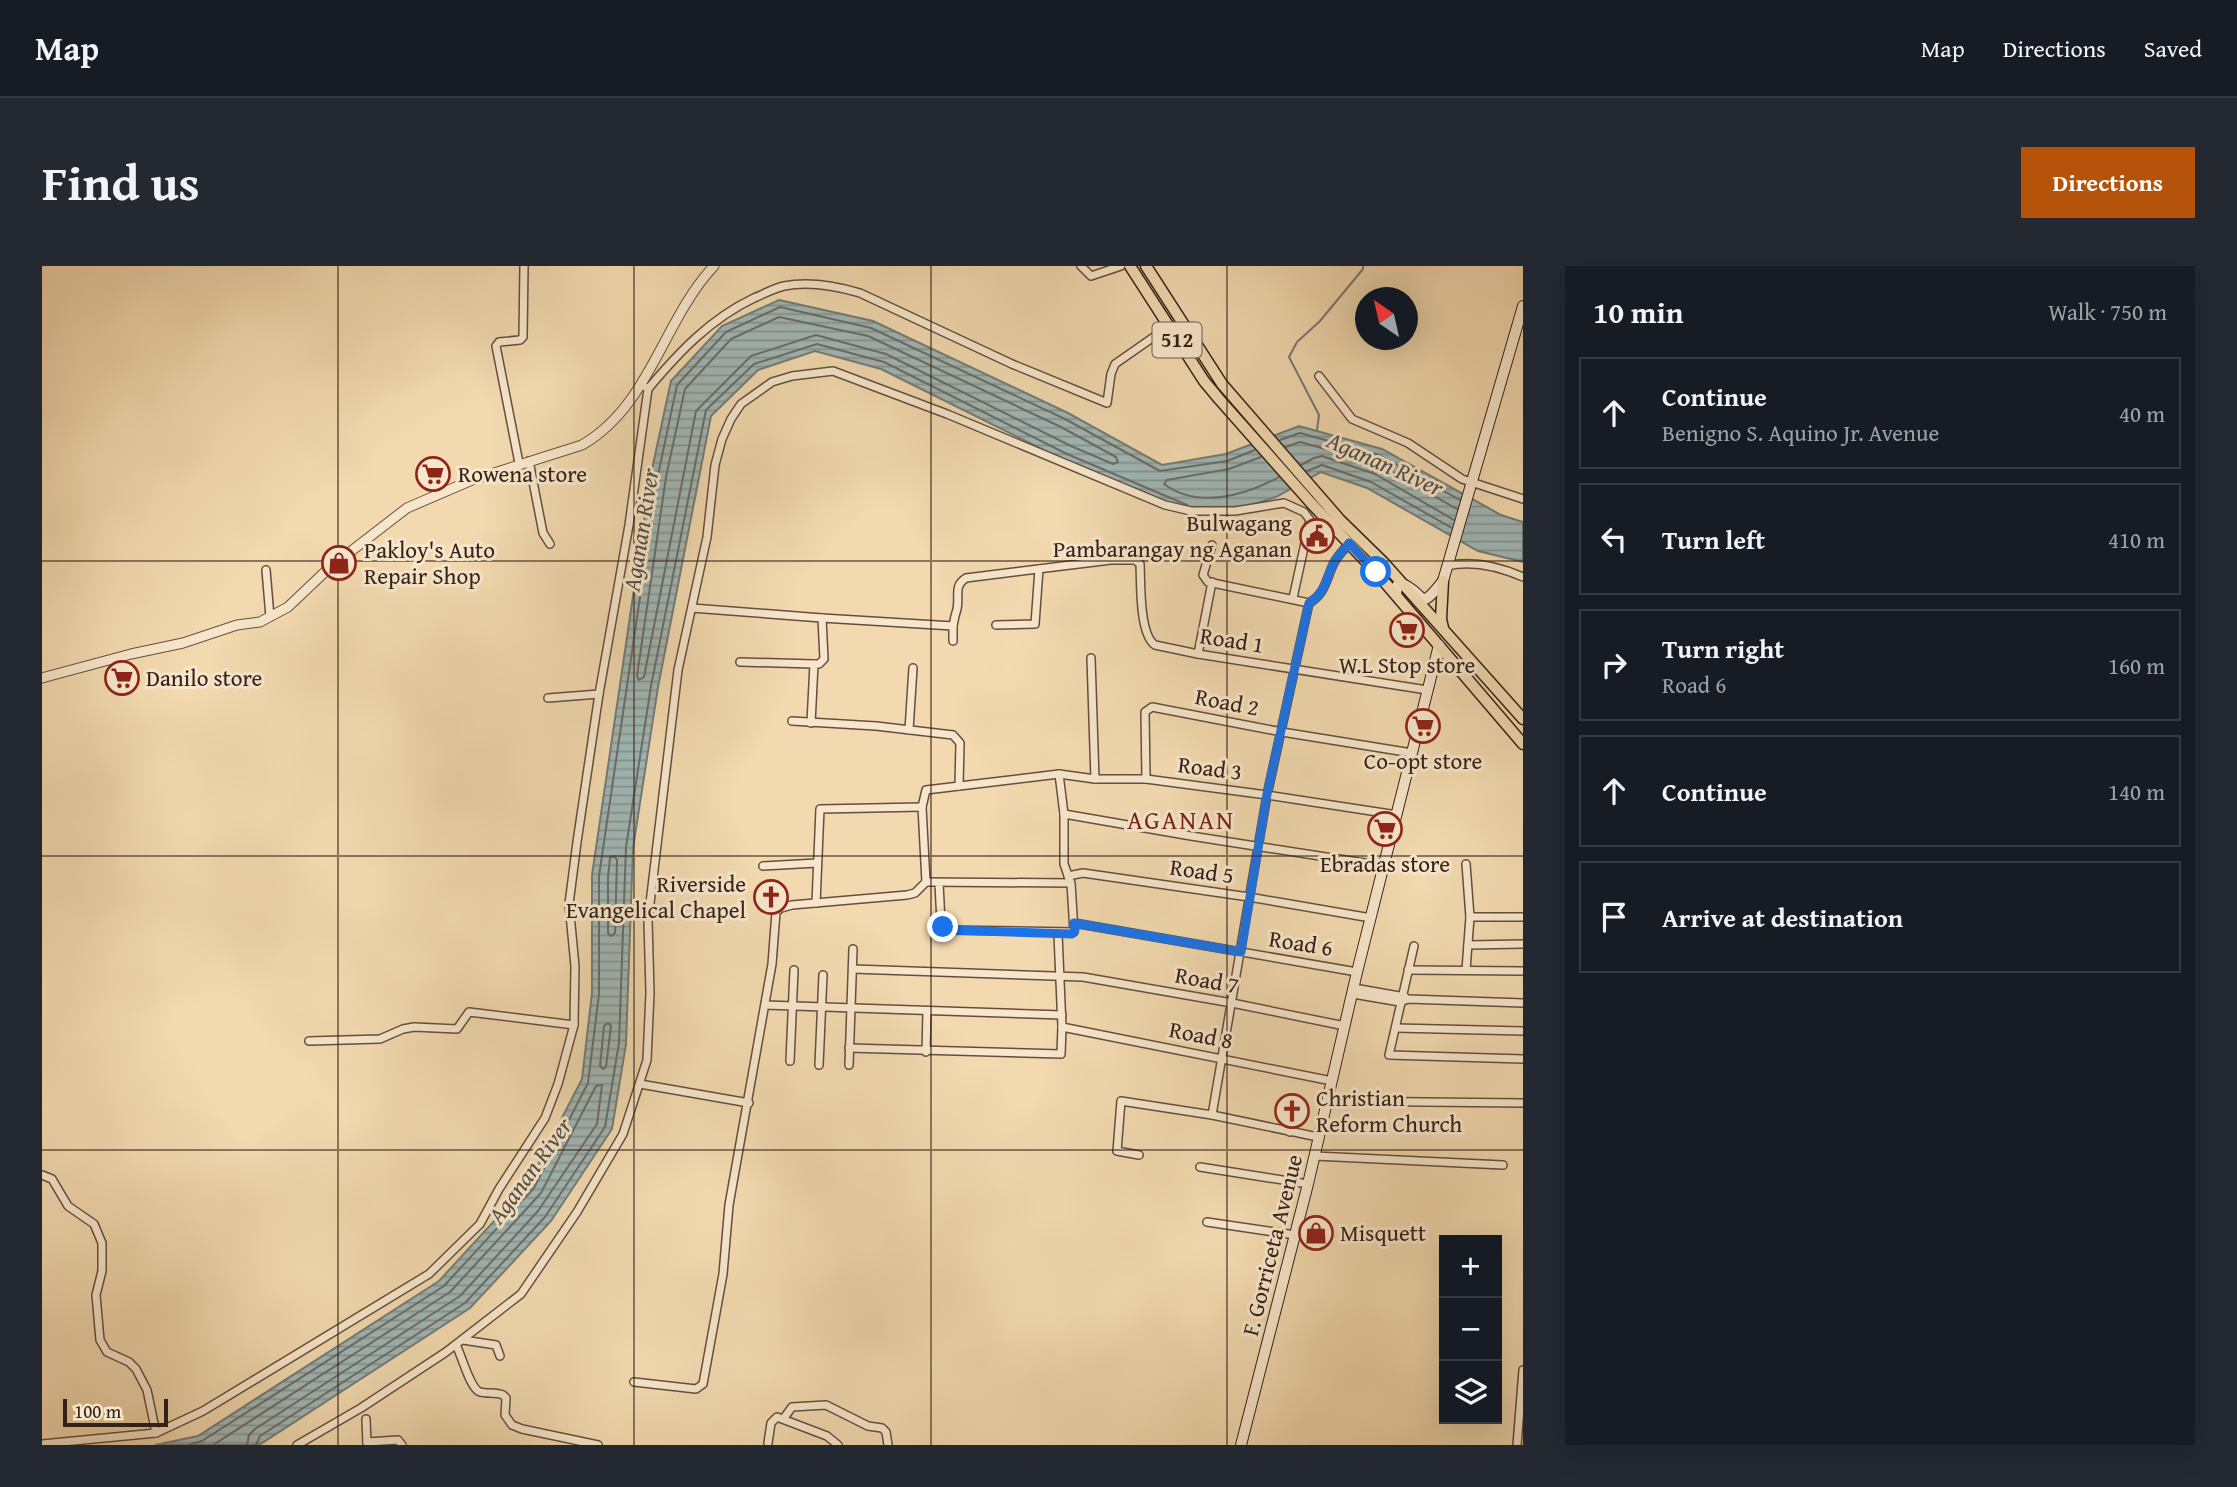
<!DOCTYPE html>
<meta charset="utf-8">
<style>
:root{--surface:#171b24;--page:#242831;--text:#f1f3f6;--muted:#9ea1a6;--line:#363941;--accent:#b45309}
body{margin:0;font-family:"Gentium Book Plus",serif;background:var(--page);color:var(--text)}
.controls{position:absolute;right:21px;bottom:21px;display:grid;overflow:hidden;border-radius:0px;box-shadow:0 7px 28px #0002}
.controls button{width:63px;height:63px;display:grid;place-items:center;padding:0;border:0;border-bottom:2px solid var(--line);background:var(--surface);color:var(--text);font:35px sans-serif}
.compass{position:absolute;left:1313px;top:21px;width:63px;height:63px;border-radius:50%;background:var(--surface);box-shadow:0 7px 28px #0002;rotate:326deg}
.scale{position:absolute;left:21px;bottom:18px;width:105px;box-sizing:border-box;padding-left:7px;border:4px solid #342118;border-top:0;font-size:19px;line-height:24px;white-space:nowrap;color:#342118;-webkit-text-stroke:5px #f7e6cb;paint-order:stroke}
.stop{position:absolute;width:21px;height:21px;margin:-16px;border:5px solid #1a73e8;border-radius:50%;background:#fff}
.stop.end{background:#1a73e8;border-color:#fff;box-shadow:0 2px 7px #0008}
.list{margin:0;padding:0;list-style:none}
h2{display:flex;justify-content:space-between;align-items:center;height:91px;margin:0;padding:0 28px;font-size:30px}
h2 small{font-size:23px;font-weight:400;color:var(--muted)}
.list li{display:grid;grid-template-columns:46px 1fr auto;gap:21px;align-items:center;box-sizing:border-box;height:112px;margin:0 14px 14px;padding:0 14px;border:2px solid var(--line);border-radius:0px}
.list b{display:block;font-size:26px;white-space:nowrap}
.list p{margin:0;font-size:23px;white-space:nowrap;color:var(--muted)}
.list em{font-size:23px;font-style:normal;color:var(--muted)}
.icon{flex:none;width:38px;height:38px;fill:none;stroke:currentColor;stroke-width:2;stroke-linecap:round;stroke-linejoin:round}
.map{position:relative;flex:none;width:1481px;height:1179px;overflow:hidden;border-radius:0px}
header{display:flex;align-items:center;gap:42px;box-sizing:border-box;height:98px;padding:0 35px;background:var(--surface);border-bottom:2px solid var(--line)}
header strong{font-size:33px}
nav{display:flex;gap:38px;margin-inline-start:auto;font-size:24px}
.intro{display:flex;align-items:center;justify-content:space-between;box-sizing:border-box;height:168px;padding:0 42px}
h1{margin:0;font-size:49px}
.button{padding:18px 32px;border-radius:0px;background:var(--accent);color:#fff;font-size:24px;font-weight:700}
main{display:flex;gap:42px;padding:0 42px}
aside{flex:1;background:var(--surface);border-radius:0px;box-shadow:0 7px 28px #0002}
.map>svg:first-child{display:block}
.water{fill:url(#water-rules);stroke:#757b77;stroke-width:2}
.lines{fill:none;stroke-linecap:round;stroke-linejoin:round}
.shore{stroke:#6a6c67;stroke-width:2}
.stream{stroke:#757b77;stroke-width:2}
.minor-casing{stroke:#644f3e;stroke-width:10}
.tertiary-casing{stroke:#644f3e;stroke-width:11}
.secondary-casing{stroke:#342118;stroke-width:12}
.primary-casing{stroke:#342118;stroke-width:13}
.minor{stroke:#f7e6cb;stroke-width:7}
.tertiary{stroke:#f7e6cb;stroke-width:9}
.secondary{stroke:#f7e6cb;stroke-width:10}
.primary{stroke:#f2d9af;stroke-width:10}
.route{stroke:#1a73e8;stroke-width:9}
.grid{fill:none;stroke:#342118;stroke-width:2;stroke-opacity:0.55}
.labels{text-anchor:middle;stroke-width:6;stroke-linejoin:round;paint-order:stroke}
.shield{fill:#f7e6cb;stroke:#6e5c4e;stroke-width:2}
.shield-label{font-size:21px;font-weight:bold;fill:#342118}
.poi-label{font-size:23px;fill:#342118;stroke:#f7e6cb;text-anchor:start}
.street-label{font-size:23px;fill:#342118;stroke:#f7e6cb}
.water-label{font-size:24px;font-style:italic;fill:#544e47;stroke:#f7e6cb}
.quarter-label{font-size:26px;letter-spacing:2px;fill:#7a1f14;stroke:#f7e6cb}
</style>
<header>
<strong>Map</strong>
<nav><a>Map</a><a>Directions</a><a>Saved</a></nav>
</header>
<div class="intro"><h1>Find us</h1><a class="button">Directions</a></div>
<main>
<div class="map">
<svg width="1481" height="1179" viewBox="0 0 1481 1179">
<defs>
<pattern id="water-rules" width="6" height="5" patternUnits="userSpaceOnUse" patternTransform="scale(1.75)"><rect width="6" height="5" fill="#a0b7b6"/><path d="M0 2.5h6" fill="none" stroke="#839493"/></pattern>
</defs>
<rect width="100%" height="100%" fill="#f2d9af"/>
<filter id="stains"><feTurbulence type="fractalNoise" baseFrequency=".00286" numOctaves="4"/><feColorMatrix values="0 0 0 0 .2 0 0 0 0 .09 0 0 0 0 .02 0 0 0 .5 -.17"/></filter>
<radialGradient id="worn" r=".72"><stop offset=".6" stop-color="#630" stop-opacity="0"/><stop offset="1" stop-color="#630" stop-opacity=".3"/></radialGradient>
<!-- water -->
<path class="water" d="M737,34L831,55L1026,147L1120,199L1184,188L1257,160L1340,183L1459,249L1481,256V296L1436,285L1325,222L1279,206L1234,231L1182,248L1145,247L1022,194L839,103L773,85L716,104L669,150L616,421L591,582L584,778L570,863L509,955L428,1042L217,1179H113L156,1170L397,1015L486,918L540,813L550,727V609L609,208L629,115L680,60Z"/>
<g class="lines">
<!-- shore -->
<g class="shore">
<path d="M737,51L826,70L1019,161L1074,191L1076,196L1071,198L1029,180L844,88L774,69L709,90L654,145L602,411L597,414L595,410L624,211L643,123L689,73Z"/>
<path d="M1238,174L1258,167L1337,189L1418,234"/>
<path d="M1244,181L1258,176L1334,197L1415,243"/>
<path d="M1219,191L1187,203L1125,214L1122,218C1155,243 1203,230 1237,211"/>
<path d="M1259,199L1272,192L1280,190L1333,208L1412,254"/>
<path d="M1265,205L1280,199L1329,216L1410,262"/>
<path d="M572,590L575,594L573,667L569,670L566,667V611L568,592Z"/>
<path d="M566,757L569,760L564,801L561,803L558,800L562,760Z"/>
<path d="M146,1179L160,1175L402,1020L492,922L546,817L557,728V610L616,209L635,119L684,66L738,41L829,62L1023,153L1118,205L1185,195L1213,184"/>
<path d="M171,1179L408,1026L499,927L554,820L560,819L555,858L496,945L418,1030L213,1163L207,1169L205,1179"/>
<path d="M214,1179L218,1170L423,1037L503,951L563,861L577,777L584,581L609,420L664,144L712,98L775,78L842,96L1025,188L1145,239"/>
</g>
<!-- stream -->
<path class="stream" d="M1275,164L1277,149L1247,91L1255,76L1278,55L1321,3V0"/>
<!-- minor casing -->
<g class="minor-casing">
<g id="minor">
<path d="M1039,0L1049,10L1079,0"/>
<path d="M1277,110L1310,153L1366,177L1420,213L1481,233"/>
<path d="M606,123C637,86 668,53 712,32C722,28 732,22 742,20C767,15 794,20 818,27L970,98L1065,137L1069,108L1073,98L1126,61"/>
<path d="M487,195L501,267L508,278"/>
<path d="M477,197L454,80L457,76L478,74L481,71L482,0"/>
<path d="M1170,279L1161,309L1166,316L1267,337C1283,328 1284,314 1291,299C1294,291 1303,283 1308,276"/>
<path d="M1405,300C1430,294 1458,301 1481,311"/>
<path d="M224,304L228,351"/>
<path d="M650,342L780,352"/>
<path d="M954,359L993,358L997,303"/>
<path d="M911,360V375"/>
<path d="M1156,388L1170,316"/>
<path d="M1049,392L1053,513"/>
<path d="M698,396L772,398"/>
<path d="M506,432L557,428"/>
<path d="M750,455L834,460L911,469L918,477L917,520"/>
<path d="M769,457L772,398H777L782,393L780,352L911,360C912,354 913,349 915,343C918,330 911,320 924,312L1069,294H1093L1098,298C1099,317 1097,368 1113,379L1156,388L1385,424"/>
<path d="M867,464L871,402"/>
<path d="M1017,508L1022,548V598L1028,615"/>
<path d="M1104,513L1103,446L1110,441L1240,466L1370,487"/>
<path d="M1022,548L1149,570L1342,600"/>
<path d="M721,600L775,597"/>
<path d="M1026,610L1041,607L1207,631L1329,652"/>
<path d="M884,616L1029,617L1032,666L906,664L901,661L899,657L897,617"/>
<path d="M774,637L778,543L880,541"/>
<path d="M1428,651H1481"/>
<path d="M1032,657L1315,706"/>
<path d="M1426,679L1481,678"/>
<path d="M1372,680L1347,789L1481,793"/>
<path d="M811,703L1041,711L1190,737L1303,760"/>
<path d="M1366,704L1481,705"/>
<path d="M1424,704L1428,651L1424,598"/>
<path d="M1312,722L1363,731"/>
<path d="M1311,728L1358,736L1366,733L1481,737"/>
<path d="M723,739L1020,749"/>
<path d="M1020,761L1290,815"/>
<path d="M1354,762L1481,765"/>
<path d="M267,775L338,773L361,763L372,761L415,763L427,746L532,759"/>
<path d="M807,782L1019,788L1020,761L1016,668"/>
<path d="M884,786L885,745"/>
<path d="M748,795L752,704"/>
<path d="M777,799L781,709"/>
<path d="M807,799L811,683"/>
<path d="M598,818L707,837"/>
<path d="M1285,835L1480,837"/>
<path d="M1170,849L1225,529L1267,337"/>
<path d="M1248,866L1252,843"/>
<path d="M1097,889L1075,885L1079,835L1170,849L1276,871"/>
<path d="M1273,890L1461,899"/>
<path d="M1158,901L1266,918"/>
<path d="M0,909L10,913L26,940L52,958L60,977V1005L54,1029L58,1074L65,1086L87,1096L94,1103L105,1124L114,1167"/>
<path d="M1165,956L1253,969"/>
<path d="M421,1074L454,1079L458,1090"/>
<path d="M414,1079C420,1090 428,1123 438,1126C445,1128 454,1126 461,1129L464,1132L463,1149L470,1159L480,1163L556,1179"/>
<path d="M592,1116L654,1123L661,1118L681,1008L687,939L730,698L734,646L739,642L750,639L865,629L873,627L884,616L880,541L884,524L1017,508L1053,513H1104L1225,529L1355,549"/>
<path d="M742,1152L750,1141L784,1139L826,1160L840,1162L844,1166L846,1179"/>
<path d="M324,1153L325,1178"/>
<path d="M325,1176L356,1174L360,1179"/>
<path d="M726,1177L729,1157L735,1151L785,1170L796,1179"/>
<path d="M0,1178L114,1167L161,1145L387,1008L438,958L457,923L503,852L516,818L532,759L533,700L527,638L535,576L557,428L587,259L606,123L599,118"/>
<path d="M255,1179L319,1142L404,1086L479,1028L535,946L581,868L605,794L608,727L606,654L636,404L665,271L673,199L680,173L689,153L699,138L730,116L750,110L791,105L905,148L1123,239L1149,245H1193L1242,237L1262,246L1268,254L1251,332"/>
<path d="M1475,1179L1481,1104"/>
</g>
</g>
<!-- tertiary casing -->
<g class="tertiary-casing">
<path id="tertiary" d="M0,412L89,388L141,377L195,359L218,356L246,341L286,303L365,242L430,214L540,179C608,140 621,54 672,0"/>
</g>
<!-- secondary casing -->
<g class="secondary-casing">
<g id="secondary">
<path d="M1354,328L1355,320L1358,317C1385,327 1375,348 1401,315L1481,40"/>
<path d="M1199,1179L1266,918L1315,706L1397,379"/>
</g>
</g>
<!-- primary casing -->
<g class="primary-casing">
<g id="primary">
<path d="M1088,0L1162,115L1177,133L1269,237L1334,306L1481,478"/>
<path d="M1104,0L1180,118L1298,254L1342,297L1481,453"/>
<path d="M1401,362L1399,353L1401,315"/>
</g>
</g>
<!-- minor -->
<use href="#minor" class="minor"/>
<!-- tertiary -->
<use href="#tertiary" class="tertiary"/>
<!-- secondary -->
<use href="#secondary" class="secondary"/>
<!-- primary -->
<use href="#primary" class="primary"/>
</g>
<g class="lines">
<!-- route -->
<path class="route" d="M901,661L906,664L1030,668L1033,664L1032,657L1199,686L1225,528L1267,337C1282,328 1284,315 1290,300C1294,292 1302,284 1307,277L1334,306"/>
</g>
<!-- grid -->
<path class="grid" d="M296,0V1179M592,0V1179M889,0V1179M1185,0V1179M0,295H1481M0,590H1481M0,884H1481"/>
<!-- icons -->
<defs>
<g id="supermarket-ring" transform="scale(1.75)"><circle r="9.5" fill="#f7e6cb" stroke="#8f2418" stroke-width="1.5"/><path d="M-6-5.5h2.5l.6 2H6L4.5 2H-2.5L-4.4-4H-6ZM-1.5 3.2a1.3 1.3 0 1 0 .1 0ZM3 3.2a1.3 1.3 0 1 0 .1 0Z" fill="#8f2418"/></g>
<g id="civic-ring" transform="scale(1.75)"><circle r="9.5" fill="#f7e6cb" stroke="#8f2418" stroke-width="1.5"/><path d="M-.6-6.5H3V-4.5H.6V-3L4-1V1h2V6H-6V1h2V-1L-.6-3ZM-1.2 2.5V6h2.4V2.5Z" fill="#8f2418"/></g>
<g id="shop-ring" transform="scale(1.75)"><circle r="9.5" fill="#f7e6cb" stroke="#8f2418" stroke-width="1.5"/><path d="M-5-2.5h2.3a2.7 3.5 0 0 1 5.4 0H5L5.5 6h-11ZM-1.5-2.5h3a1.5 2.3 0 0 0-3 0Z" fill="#8f2418"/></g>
<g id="church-ring" transform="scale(1.75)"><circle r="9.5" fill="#f7e6cb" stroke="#8f2418" stroke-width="1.5"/><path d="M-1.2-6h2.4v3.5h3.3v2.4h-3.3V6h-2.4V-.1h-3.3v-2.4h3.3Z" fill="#8f2418"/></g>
</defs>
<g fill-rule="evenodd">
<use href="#supermarket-ring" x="391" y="208"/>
<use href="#civic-ring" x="1275" y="270"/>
<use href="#shop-ring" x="297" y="297"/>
<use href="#supermarket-ring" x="1365" y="364"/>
<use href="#supermarket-ring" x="80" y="412"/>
<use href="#supermarket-ring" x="1381" y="460"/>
<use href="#supermarket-ring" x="1343" y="563"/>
<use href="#church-ring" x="729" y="631"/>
<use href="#church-ring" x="1250" y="845"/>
<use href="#shop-ring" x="1274" y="967"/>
</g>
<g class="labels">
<!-- shield labels -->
<rect class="shield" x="1110.5" y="56.5" width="49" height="35" rx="5"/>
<g class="shield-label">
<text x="1135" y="81">512</text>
</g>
<!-- poi labels -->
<g class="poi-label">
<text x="416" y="216">Rowena store</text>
<text x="1250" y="265" text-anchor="end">Bulwagang<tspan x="1250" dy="26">Pambarangay ng Aganan</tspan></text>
<text x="322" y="292">Pakloy's Auto<tspan x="322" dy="26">Repair Shop</tspan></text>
<text x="1365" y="407" text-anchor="middle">W.L Stop store</text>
<text x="104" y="420">Danilo store</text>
<text x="1381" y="503" text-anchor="middle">Co-opt store</text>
<text x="1343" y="606" text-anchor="middle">Ebradas store</text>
<text x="704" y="626" text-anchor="end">Riverside<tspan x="704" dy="26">Evangelical Chapel</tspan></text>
<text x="1274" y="840">Christian<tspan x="1274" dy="26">Reform Church</tspan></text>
<text x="1298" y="975">Misquett</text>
</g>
<!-- street labels -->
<g class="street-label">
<text transform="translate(1190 374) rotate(9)" y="8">Road 1</text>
<text transform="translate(1185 436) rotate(11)" y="8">Road 2</text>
<text transform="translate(1168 502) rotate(7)" y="8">Road 3</text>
<text transform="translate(1160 605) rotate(8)" y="8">Road 5</text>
<text transform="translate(1259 677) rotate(9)" y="8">Road 6</text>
<text transform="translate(1165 714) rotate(10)" y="8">Road 7</text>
<text transform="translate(1159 769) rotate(11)" y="8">Road 8</text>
<text transform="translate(1230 979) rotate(-76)" y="8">F. Gorriceta Avenue</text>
</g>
<!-- water labels -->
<g class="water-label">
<text transform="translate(1343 198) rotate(24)" y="8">Aganan River</text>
<text transform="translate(599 264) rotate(-81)" y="8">Aganan River</text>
<text transform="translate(488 905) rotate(-54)" y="8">Aganan River</text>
</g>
<!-- quarter labels -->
<g class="quarter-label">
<text x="1139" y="563">AGANAN</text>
</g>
</g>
<rect width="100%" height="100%" filter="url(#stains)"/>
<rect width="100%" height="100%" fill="url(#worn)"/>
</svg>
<div class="controls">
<button>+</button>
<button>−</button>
<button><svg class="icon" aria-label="layers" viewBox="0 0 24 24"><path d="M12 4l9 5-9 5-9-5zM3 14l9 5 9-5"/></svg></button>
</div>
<svg class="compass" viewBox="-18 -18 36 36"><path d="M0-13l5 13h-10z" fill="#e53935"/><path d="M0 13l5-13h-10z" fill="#9ea1a6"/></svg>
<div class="scale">100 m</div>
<div class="stop" style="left:1334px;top:306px"></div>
<div class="stop end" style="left:901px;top:661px"></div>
</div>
<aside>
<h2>10 min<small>Walk · 750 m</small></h2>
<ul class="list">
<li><svg class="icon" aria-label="ahead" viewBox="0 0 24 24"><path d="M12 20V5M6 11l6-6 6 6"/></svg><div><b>Continue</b><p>Benigno S. Aquino Jr. Avenue</p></div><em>40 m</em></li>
<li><svg class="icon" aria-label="left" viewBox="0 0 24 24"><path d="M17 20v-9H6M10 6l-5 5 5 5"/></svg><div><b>Turn left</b></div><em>410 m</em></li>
<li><svg class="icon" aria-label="right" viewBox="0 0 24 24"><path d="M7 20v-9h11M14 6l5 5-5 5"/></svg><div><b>Turn right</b><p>Road 6</p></div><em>160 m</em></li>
<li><svg class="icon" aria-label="ahead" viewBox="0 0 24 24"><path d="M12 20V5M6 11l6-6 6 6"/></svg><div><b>Continue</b></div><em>140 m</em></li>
<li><svg class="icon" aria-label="arrive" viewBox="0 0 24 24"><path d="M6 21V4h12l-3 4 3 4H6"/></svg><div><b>Arrive at destination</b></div></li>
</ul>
</aside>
</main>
